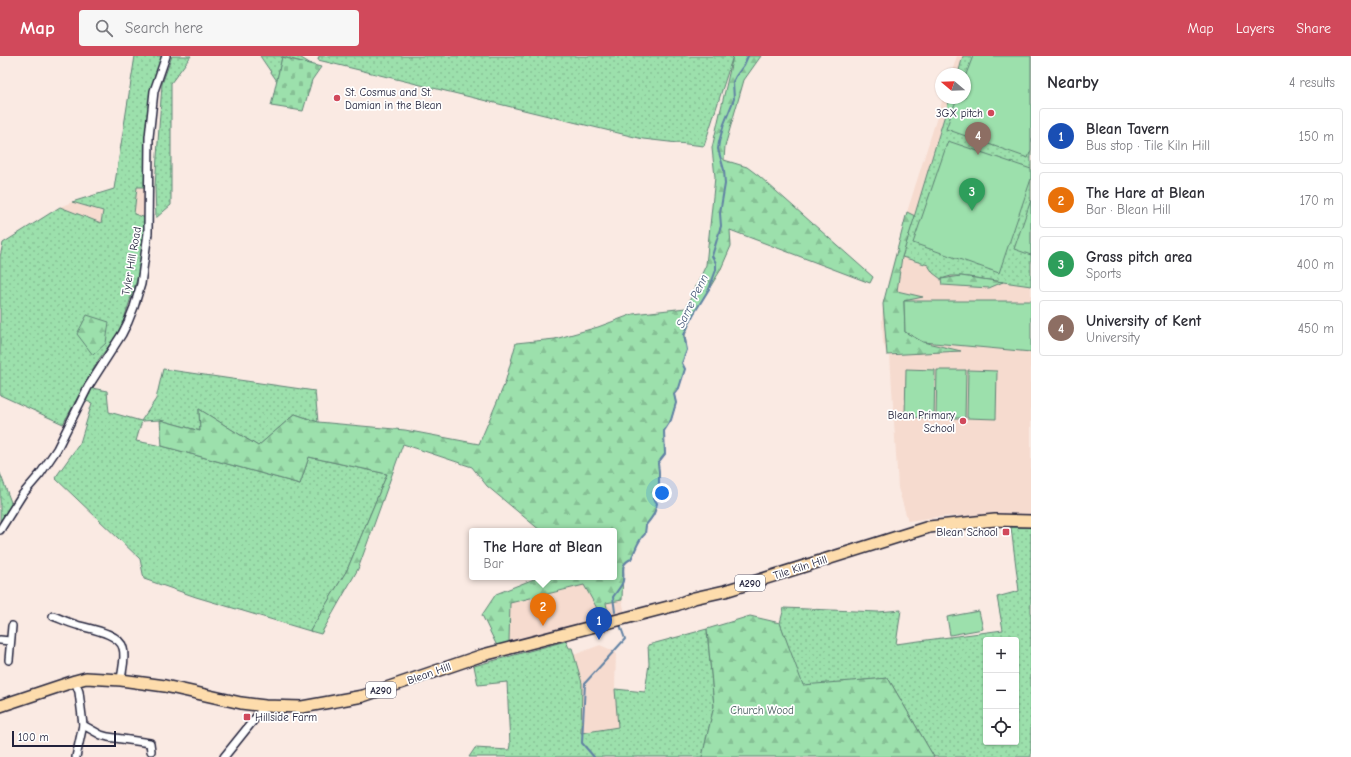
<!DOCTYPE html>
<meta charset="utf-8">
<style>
:root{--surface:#fff;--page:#f7f7f7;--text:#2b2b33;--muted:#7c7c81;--line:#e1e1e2;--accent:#d1495b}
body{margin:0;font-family:"Comic Neue",sans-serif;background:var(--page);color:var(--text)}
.controls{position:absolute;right:12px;bottom:12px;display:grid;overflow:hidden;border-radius:4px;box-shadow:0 1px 3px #0004}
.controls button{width:36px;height:36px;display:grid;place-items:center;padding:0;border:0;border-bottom:1px solid var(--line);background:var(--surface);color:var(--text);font:20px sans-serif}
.compass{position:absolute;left:935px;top:12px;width:36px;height:36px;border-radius:50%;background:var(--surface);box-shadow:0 1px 3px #0004;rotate:289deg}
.scale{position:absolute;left:12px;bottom:10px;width:104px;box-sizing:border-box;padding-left:4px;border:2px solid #22223b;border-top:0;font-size:11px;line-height:14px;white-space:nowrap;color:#22223b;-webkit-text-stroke:3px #fff;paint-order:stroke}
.you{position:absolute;left:662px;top:437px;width:14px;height:14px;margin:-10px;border:3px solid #fff;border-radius:50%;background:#1a73e8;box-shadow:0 0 0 6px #1a73e833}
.badge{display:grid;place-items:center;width:26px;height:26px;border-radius:50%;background:var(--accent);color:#fff;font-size:13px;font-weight:700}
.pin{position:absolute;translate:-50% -33px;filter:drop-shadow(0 1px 2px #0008)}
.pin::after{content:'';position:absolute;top:21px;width:14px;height:12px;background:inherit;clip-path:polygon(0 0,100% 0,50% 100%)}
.popup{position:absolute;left:469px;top:472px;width:148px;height:52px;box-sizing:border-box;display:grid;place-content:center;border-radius:4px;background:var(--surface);filter:drop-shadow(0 1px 3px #0005);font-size:13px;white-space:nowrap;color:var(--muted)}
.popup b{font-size:15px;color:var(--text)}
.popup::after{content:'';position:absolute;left:50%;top:100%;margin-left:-8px;border:8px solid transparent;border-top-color:var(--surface)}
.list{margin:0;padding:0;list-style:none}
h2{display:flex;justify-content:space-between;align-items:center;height:52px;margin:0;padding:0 16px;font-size:17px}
h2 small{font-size:13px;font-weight:400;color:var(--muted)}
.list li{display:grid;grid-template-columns:26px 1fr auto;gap:12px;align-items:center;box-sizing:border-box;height:56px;margin:0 8px 8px;padding:0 8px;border:1px solid var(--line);border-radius:4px}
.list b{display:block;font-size:15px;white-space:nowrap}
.list p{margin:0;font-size:13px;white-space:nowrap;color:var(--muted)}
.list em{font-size:13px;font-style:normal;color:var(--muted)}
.icon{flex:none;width:22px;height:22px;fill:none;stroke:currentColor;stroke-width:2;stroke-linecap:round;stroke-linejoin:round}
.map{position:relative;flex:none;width:1031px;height:701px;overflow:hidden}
header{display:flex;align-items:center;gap:24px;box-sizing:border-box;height:56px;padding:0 20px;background:var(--accent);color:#fff}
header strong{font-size:19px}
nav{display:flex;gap:22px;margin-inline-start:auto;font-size:14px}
.search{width:280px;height:36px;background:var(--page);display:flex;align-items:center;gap:10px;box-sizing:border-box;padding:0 14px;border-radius:4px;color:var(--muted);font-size:15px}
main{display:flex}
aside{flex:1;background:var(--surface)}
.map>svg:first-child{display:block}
.built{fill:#f6dbcf}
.green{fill:url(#green-dots);stroke:#5f8174;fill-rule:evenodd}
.forest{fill:url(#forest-firs);stroke:#5f8174}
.cemetery{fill:url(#cemetery-stones);stroke:#5f8174}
.pitch{fill:#9ce0ac;stroke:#5f8174}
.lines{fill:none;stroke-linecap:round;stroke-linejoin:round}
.stream{stroke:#6081a3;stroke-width:2}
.minor-casing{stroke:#22223b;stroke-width:10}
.primary-casing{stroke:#22223b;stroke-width:14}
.minor{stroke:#fff;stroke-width:7}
.primary{stroke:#fddcac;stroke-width:11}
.poi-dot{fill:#d1495b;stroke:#fff;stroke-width:1.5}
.labels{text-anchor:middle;stroke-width:3.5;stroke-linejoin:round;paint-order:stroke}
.shield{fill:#fff;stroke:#646476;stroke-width:1}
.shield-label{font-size:10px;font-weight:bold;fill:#22223b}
.poi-label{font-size:11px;fill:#22223b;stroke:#fff;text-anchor:end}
.street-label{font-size:11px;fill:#22223b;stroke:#fff}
.park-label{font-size:11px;fill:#475b5d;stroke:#fff}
.water-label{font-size:12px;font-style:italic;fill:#465978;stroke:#fff}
</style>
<header>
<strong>Map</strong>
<div class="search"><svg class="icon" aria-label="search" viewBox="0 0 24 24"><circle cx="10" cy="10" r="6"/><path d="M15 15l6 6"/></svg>Search here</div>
<nav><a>Map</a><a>Layers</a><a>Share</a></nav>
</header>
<main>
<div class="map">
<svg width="1031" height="701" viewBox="0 0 1031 701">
<defs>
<pattern id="green-dots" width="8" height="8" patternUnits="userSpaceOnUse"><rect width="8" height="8" fill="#9ce0ac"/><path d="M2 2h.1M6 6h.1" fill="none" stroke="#86c095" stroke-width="1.8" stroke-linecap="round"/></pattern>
<pattern id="forest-firs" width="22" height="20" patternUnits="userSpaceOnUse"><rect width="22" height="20" fill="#9ce0ac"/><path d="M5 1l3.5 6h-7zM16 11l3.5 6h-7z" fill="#86c095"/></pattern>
<pattern id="cemetery-stones" width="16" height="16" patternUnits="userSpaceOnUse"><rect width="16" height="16" fill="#9ce0ac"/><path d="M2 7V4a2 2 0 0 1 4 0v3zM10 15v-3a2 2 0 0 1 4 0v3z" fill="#86c095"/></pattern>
</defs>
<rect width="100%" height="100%" fill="#faeae3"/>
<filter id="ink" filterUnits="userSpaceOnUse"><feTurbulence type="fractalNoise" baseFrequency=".025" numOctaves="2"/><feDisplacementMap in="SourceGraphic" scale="8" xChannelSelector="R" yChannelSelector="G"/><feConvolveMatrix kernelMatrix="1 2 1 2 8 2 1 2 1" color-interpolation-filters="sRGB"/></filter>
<g filter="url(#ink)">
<!-- built -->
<g class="built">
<path d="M957,0H1031V460L993,459L937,461L908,465L898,432L890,299H887L883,286L882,262L883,248L887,238L888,225L907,156L943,42H965V18H951Z"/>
<path d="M137,130L147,131L146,162L134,159Z"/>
<path d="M72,146L103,155L101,167L60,151Z"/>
<path d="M584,529L603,563L509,586L510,547Z"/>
<path d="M622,544L625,557L609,561L606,547Z"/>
<path d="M600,589L616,596L615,633L619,671L580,677L582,627L574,599Z"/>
</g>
<!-- green -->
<g class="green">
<path d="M135,0H162L149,50L147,131H137L134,158L146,162L144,183L140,214L120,275L99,303L63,368L0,339V201L3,187L60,151L101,167L103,155L72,146L114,133Z"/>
<path d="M172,0H191L171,27V149L156,162L155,130L162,28Z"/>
<path d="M260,0H298L311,8L282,1L277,25Z"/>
<path d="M319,0H733L704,90L643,83L318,4Z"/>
<path d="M963,0H1031V230L961,220H951L941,223L933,217L928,209L902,201L950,42H965V18H958Z"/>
<path d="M163,313L315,335L318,366L295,358L258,390L199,353L200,375L160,364L142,365L136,385L162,390L300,428L309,401L387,418L347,514L310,575L196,541L144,523L140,503L55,422L80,387L92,347L86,345L92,332L107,335L109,356L141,365L156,343Z"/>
<path d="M0,417L12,449L0,466Z"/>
<path d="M1011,471H1031V701H934L888,622L802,630L780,567L784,552L878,556L901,554L896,588L1003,574L997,541L1019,535ZM986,584H1016V686H986Z"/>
<path d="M707,573L714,650L702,701H469L475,692L509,694L510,689L507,626L478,629L474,610L566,585L569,592H572L582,627L581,677L618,671L615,633L645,636L649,608L648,589Z"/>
</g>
<!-- forest -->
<g class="forest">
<path d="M733,0H761L744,24L725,90L724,104L747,111L759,120L873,221L870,227L730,174L731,190L720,215L693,259L685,279L687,294L682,307L685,313L679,332L674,338L676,347L671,364L664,375L665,398L658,407L659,416V429L654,443L657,447C655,458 653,460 646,469L645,478C637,485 636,494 631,503L626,506L623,510L622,544L606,547L609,561L603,563L584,529L510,547L509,586L497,590L482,559L496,538L539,521H614V475H541L487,430L472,411L403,388L358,513L321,578L310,575L347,514L387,418L309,401L300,428L162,390L160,364L200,375L199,353L258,390L295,358L318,366L405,374L479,388L505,327L516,287L555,283L598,271L633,258L686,252L706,209L715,121L712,92Z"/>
<path d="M907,156L915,160L902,201L897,235L923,241L904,245L905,276L923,286L961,295L887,299L883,248Z"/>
<path d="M961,220L1003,226L989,232L942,229L941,223Z"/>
<path d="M87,259L109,266L106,287L93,299L77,278Z"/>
<path d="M750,560L780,567L803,629L888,622L934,701H702L714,650L707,573Z"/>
</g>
<!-- cemetery -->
<path class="cemetery" d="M282,1L321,11L312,24L303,55L271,50Z"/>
<!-- pitch -->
<g class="pitch">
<path d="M973,0H1031V94L1028,102L946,73L957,42H965V21Z"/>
<path d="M948,85L1031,113V123L999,217L913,187Z"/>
<path d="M1031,144V199L1014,193Z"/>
<path d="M904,245H1031V296L923,286L905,276Z"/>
<path d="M906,313L935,314L934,362L905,361Z"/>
<path d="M937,314H966L965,362H936Z"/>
<path d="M968,314L997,315L996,363L967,362Z"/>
<path d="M979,555L983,573L950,579L947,561Z"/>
</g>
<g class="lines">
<!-- stream -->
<g class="stream">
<path d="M615,556L613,541C616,536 622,530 623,525C625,514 619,509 631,503C636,494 637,485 645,478L646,469C653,460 655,458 657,447L654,443L659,429V416L658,407L665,398L664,375L671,364L676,347L674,338L679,332L685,313L682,307L687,294L684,279L693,259L709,233L716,214V207L712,200L721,170L720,157L725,128L724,114L718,93L719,86L724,68L734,43L733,26L736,20L744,9L748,0"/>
<path d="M594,701L582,687L585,627L625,583L620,569"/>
</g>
<!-- minor casing -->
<g class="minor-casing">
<g id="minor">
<path d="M0,474L22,439L40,418L57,393L88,331L122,278L128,266L134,251L141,228L148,177L149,81L154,35L166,0"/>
<path d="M53,560C61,563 69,567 77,569C90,573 119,577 123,592C126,601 122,614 121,624"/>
<path d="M0,584L10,585"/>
<path d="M9,604L12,570"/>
<path d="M75,625L79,636L83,669L76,701"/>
<path d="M83,669L101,679L108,681L150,687L151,695"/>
<path d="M224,701L265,650"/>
</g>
</g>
<!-- primary casing -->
<g class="primary-casing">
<path id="primary" d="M0,650L75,625L86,622L121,624L165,630L241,647L265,650L302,651L363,640L483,599L676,549L694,542L725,535L929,471L995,464L1031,465"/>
</g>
<!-- minor -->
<use href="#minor" class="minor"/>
<!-- primary -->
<use href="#primary" class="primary"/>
</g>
</g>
<!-- markers -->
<g class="poi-dot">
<circle cx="337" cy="42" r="4"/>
<circle cx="991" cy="57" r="4"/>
<circle cx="963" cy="365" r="4"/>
<rect x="1002" y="472" width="8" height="8" rx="2"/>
<rect x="243" y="657" width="8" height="8" rx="2"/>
</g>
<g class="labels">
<!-- shield labels -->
<g class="shield">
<rect x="735" y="519" width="30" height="16" rx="3"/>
<rect x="366" y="626" width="30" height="16" rx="3"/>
</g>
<g class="shield-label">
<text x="750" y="531">A290</text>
<text x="381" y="638">A290</text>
</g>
<!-- poi labels -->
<g class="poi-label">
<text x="345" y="40" text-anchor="start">St. Cosmus and St.<tspan x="345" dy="13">Damian in the Blean</tspan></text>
<text x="983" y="61">3GX pitch</text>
<text x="955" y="363">Blean Primary<tspan x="955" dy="13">School</tspan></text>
<text x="998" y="480">Blean School</text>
<text x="255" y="665" text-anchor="start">Hillside Farm</text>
</g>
<!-- street labels -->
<g class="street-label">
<text transform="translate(131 205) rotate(-80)" y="4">Tyler Hill Road</text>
<text transform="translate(800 511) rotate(-18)" y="4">Tile Kiln Hill</text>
<text transform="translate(429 617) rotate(-19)" y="4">Blean Hill</text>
</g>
<!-- park labels -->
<g class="park-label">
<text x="762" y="658">Church Wood</text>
</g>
<!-- water labels -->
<g class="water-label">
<text transform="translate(692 245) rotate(-64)" y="4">Sarre Penn</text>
</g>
</g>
</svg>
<div class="controls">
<button>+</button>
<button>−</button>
<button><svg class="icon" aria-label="locate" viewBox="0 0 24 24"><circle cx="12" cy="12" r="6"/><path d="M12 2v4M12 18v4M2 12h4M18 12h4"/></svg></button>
</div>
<svg class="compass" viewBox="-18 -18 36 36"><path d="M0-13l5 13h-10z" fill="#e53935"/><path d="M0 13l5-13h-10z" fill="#7c7c81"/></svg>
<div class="scale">100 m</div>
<div class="you"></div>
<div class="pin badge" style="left:599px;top:584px;background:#1a4fb4">1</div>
<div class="pin badge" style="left:543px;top:570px;background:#e8710a">2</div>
<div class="popup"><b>The Hare at Blean</b>Bar</div>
<div class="pin badge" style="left:972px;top:155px;background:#2e9e5b">3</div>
<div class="pin badge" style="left:978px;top:99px;background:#8d6e63">4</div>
</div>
<aside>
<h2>Nearby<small>4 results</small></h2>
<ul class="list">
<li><span class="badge" style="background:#1a4fb4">1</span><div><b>Blean Tavern</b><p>Bus stop · Tile Kiln Hill</p></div><em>150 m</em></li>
<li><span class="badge" style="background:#e8710a">2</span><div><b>The Hare at Blean</b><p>Bar · Blean Hill</p></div><em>170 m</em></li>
<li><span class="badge" style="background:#2e9e5b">3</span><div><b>Grass pitch area</b><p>Sports</p></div><em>400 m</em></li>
<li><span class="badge" style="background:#8d6e63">4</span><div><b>University of Kent</b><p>University</p></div><em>450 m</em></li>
</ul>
</aside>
</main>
